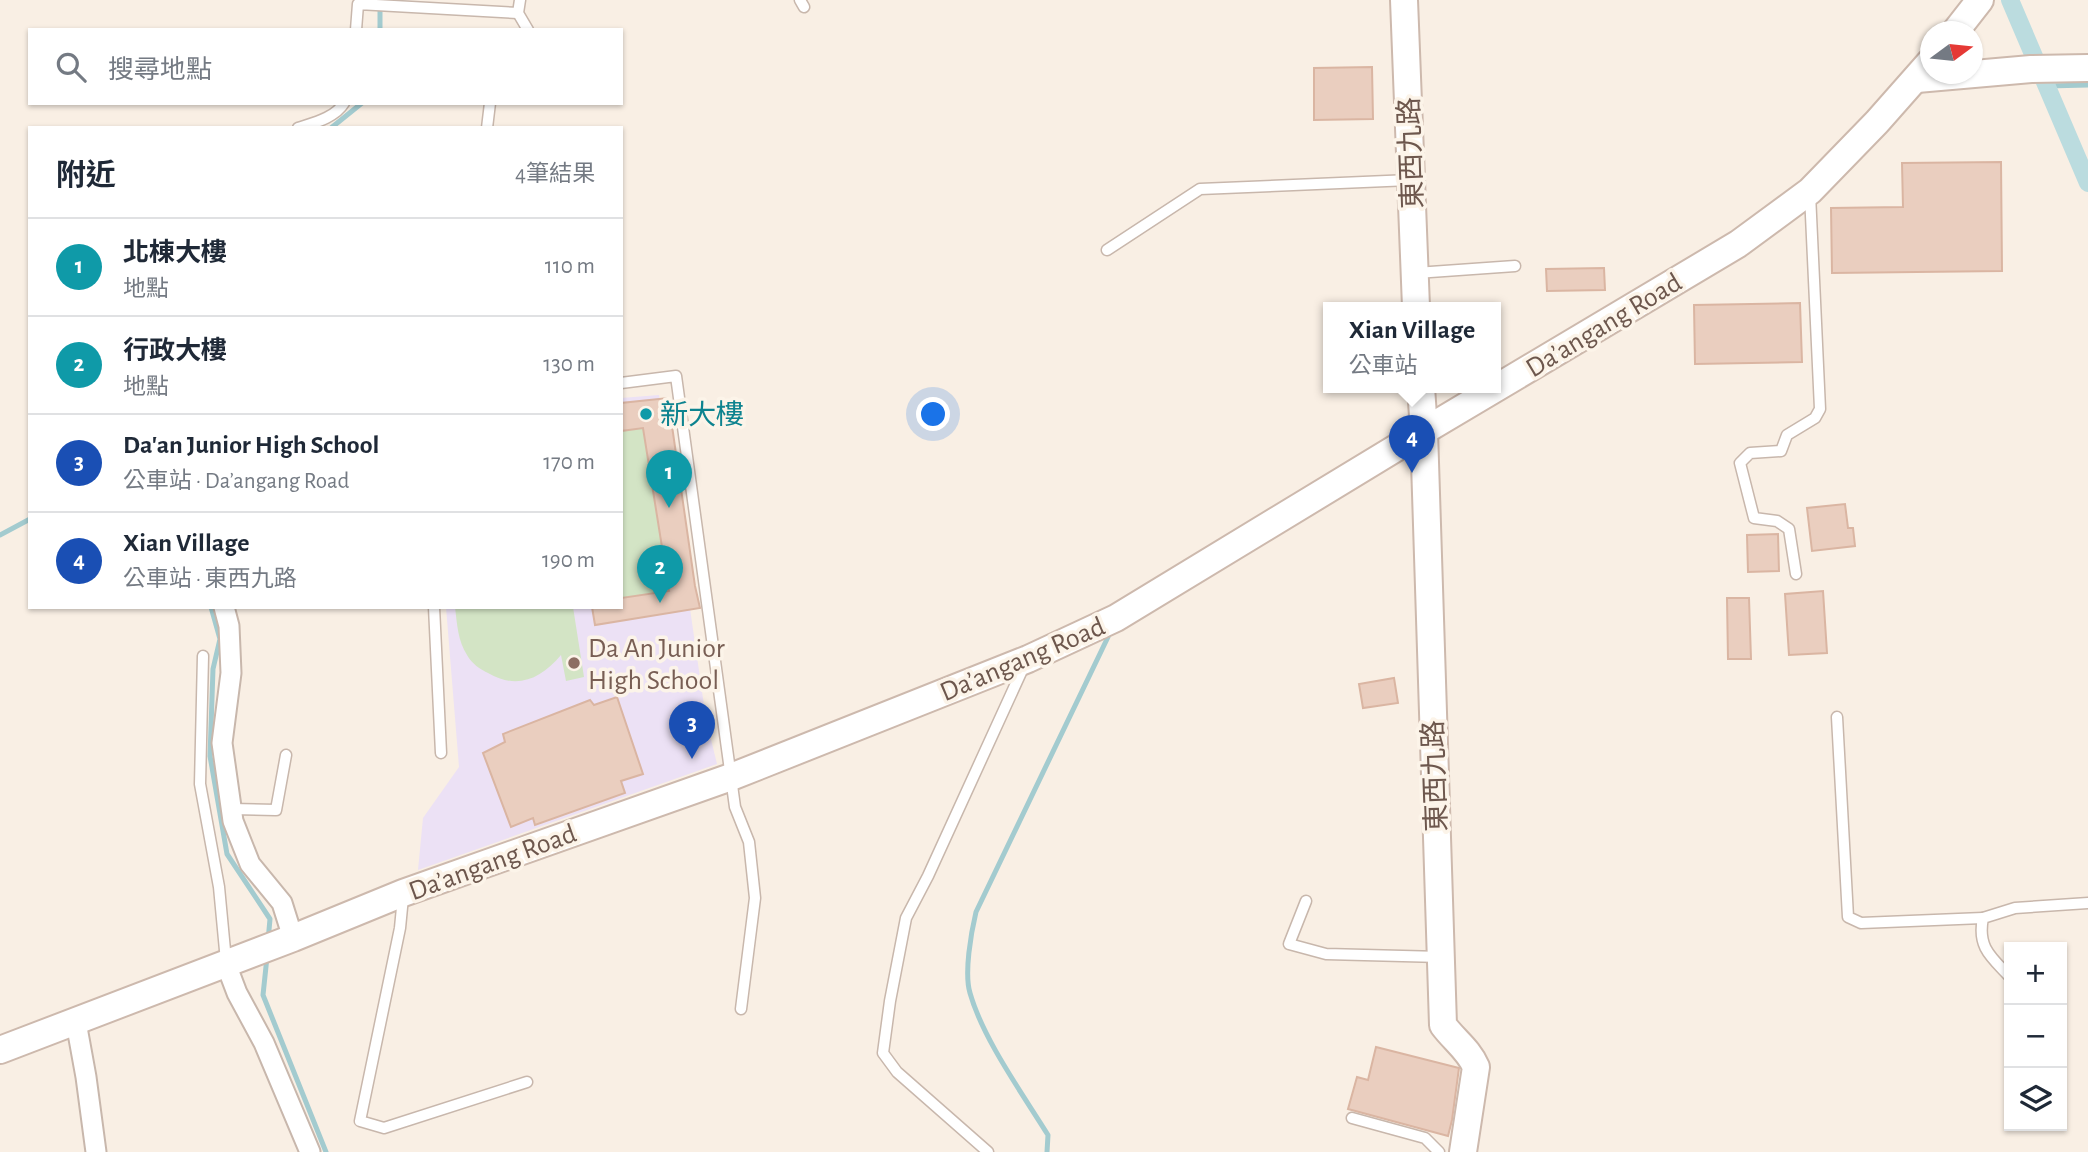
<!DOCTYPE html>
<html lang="zh-TW">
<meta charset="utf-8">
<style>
:root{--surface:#fff;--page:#f2f2f3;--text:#1f2937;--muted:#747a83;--line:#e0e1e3;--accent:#7c3aed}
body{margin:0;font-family:"Alegreya Sans","Noto Sans TC",sans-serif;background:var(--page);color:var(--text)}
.controls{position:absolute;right:21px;bottom:21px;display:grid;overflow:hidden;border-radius:0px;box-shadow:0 2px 5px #0004}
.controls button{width:63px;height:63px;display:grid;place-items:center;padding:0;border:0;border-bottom:2px solid var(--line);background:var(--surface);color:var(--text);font:35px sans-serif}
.compass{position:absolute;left:1920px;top:21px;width:63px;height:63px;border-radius:50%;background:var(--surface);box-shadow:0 2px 5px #0004;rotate:75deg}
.you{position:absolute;left:934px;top:415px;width:24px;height:24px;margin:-18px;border:5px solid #fff;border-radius:50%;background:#1a73e8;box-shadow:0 0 0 10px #1a73e833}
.badge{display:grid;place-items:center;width:46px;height:46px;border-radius:50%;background:var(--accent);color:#fff;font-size:23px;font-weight:700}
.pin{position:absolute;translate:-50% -58px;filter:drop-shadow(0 2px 4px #0008)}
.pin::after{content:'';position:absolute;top:37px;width:24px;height:21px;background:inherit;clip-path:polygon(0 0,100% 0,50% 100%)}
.popup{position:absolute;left:1323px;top:302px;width:178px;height:91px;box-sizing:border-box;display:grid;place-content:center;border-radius:0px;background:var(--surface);filter:drop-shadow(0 2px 5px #0005);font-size:23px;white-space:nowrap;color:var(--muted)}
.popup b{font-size:26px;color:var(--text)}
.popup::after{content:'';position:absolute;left:50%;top:100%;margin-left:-14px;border:14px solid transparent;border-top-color:var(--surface)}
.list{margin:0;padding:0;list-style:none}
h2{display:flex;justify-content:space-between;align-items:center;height:91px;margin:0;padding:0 28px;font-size:30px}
h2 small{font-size:23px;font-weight:400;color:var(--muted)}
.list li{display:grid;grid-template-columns:46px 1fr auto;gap:21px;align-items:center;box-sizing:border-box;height:98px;padding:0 28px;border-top:2px solid var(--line)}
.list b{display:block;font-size:26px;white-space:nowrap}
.list p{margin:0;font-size:23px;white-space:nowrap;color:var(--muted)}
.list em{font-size:23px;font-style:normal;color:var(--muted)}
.icon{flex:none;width:38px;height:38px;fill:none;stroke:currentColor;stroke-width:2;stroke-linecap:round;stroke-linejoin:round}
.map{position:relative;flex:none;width:2088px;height:1152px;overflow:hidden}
.search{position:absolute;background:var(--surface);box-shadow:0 2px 5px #0004;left:28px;top:28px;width:595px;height:77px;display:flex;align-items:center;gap:18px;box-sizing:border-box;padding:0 24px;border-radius:0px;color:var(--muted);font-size:26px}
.panel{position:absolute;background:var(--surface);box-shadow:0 2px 5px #0004;left:28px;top:126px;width:595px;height:483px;border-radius:0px}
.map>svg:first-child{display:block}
.education{fill:#ece1f5}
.green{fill:#d3e4c5}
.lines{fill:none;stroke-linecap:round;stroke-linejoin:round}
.stream{stroke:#a3cbcf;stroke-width:5}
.canal{stroke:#bbdcdf;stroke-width:18}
.building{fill:#eacebf;stroke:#dab5a2;stroke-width:2}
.lane-casing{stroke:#c8b7ac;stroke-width:13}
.street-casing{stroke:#c8b7ac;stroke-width:23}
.secondary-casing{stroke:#cdb9ad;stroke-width:30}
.lane{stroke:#fff;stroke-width:10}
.street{stroke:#fff;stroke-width:19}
.secondary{stroke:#fff;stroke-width:26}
.culture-dot{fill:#0f9aa8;stroke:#fcf4e9;stroke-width:2.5}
.education-dot{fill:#8d6e63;stroke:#fcf4e9;stroke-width:2.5}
.labels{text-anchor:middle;stroke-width:7;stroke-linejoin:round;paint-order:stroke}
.street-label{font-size:28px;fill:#6d574d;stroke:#fcf4e9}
.culture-label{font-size:28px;fill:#0d838f;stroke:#fcf4e9;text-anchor:start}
.education-label{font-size:28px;fill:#785e54;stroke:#fcf4e9;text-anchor:start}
</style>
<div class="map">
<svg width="2088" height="1152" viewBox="0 0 2088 1152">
<rect width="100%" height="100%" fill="#f9efe4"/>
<!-- education -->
<path class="education" d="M659,395L706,719L717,764L418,870L423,818L459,767L446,607H621V398Z"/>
<!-- green -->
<g class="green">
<path d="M643,428L669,591L621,598V431Z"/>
<path d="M455,607H573L584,677L566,681L561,655C541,679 517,690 488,673C480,669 472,664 467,655C458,641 457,624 455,607Z"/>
</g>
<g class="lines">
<!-- stream -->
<g class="stream">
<path d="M380,0V30"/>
<path d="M2047,86L2088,85"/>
<path d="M331,128L362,103"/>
<path d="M0,535L30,519"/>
<path d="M211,607L220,639L213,669L210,756L227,854L270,919L268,941"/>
<path d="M267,957L263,995L326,1152"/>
<path d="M1047,1152L1048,1135C1022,1093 983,1039 970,993C964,973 971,933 976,912L1108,637"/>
</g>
<!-- canal -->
<path class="canal" d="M2010,0L2088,183"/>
</g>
<!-- building -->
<g class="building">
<path d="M1372,67L1373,119L1314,120V68Z"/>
<path d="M2001,162L2002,271L1832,273L1831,208L1903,207L1902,163Z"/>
<path d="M1604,268L1605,290L1547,291L1546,269Z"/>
<path d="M1800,303L1802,362L1695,364L1694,305Z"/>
<path d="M668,398L695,586L700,608L595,625L592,607H621V598L669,591L643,428L621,431V403Z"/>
<path d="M1845,504L1848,528H1853L1855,546L1812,551L1807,508Z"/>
<path d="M1778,534L1779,571L1748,572L1747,535Z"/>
<path d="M1823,591L1827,653L1789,655L1785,594Z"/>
<path d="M1727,598H1749L1751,659H1728Z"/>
<path d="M1394,678L1398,703L1363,708L1359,684Z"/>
<path d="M617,697L643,774L621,781L625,793L535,825L533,818L511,827L483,753L505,742L503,734L590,700L594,705Z"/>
<path d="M1376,1047L1459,1068L1452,1120L1448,1136L1348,1109L1357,1077L1368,1080Z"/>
</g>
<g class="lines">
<!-- lane casing -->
<g class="lane-casing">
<g id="lane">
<path d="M520,0L518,13L528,30"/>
<path d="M800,0L804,7"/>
<path d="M356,30L358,4L518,13"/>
<path d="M298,128C313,123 335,118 344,103"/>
<path d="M487,128L490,103"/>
<path d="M1107,250L1200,189L1410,180"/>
<path d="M1416,273L1515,266"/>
<path d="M621,383L676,376L735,807L749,842L755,898L741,1009"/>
<path d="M1796,574L1789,529L1777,521L1754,518L1740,463L1750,453L1781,451L1787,435L1815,418L1820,409L1810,194"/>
<path d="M434,607L441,753"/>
<path d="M203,656L200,784L219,887L226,961"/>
<path d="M1837,717L1848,917L1861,923L1983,918"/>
<path d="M231,809L276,810L286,755"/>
<path d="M403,897L400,928L360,1121L384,1128L527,1082"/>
<path d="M1306,901L1289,944L1326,954L1441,957"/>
<path d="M2009,976C1991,957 1977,947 1983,918L2015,908L2088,903"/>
<path d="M1352,1118L1425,1138L1439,1152"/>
<path d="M988,1152L897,1072L883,1053L890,1001L906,918L928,876L1024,666"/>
</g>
</g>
<!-- street casing -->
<g class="street-casing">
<g id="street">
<path d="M224,607L229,626L231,673L222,743L233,821L250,864L282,903L293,938"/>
<path d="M226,964L237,993L264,1043L310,1152"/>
<path d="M76,1022L86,1077L96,1152"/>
</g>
</g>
<!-- secondary casing -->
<g class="secondary-casing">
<g id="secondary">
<path d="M1404,0L1416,307"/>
<path d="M1955,32L1980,0"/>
<path d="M1917,79L2031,69L2088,68"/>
<path d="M1421,387L1424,431L1443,1025C1454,1040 1469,1050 1476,1067L1463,1152"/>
<path d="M0,1050L293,938L403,893L731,777L1028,659L1116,618L1424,431L1738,244L1810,191L1877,122L1930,62"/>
</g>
</g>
<!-- lane -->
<use href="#lane" class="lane"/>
<!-- street -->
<use href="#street" class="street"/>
<!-- secondary -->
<use href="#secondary" class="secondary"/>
</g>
<!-- markers -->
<circle class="culture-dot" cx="646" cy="414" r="7"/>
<circle class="education-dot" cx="574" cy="663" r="7"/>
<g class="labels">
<!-- street labels -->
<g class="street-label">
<text transform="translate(1410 153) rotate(-92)" y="10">東西九路</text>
<text transform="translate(1603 324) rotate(-31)" y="10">Da’angang Road</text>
<text transform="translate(1022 658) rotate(-23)" y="10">Da’angang Road</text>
<text transform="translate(1434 776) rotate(-92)" y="10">東西九路</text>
<text transform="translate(492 861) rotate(-20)" y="10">Da’angang Road</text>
</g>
<!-- culture labels -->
<g class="culture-label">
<text x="660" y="424">新大樓</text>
</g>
<!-- education labels -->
<g class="education-label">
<text x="588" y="657">Da An Junior<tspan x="588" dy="32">High School</tspan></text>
</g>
</g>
</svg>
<div class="controls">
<button>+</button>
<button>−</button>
<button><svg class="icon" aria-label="layers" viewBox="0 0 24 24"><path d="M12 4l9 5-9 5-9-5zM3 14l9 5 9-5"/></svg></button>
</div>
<svg class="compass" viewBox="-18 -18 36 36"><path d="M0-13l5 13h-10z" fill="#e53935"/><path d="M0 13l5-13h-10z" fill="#747a83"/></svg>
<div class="you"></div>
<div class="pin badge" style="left:669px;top:508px;background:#0f9aa8">1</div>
<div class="pin badge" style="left:660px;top:603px;background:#0f9aa8">2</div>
<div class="pin badge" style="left:692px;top:759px;background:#1a4fb4">3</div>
<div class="pin badge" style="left:1412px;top:473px;background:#1a4fb4">4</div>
<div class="popup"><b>Xian Village</b>公車站</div>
<div class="search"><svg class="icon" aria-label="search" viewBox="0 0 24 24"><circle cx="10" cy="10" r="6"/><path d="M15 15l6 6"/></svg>搜尋地點</div>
<section class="panel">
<h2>附近<small>4筆結果</small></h2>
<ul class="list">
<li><span class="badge" style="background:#0f9aa8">1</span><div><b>北棟大樓</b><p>地點</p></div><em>110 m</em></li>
<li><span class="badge" style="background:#0f9aa8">2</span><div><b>行政大樓</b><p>地點</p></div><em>130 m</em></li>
<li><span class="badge" style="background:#1a4fb4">3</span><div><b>Da'an Junior High School</b><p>公車站 · Da’angang Road</p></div><em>170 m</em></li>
<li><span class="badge" style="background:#1a4fb4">4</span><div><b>Xian Village</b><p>公車站 · 東西九路</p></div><em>190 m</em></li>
</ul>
</section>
</div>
